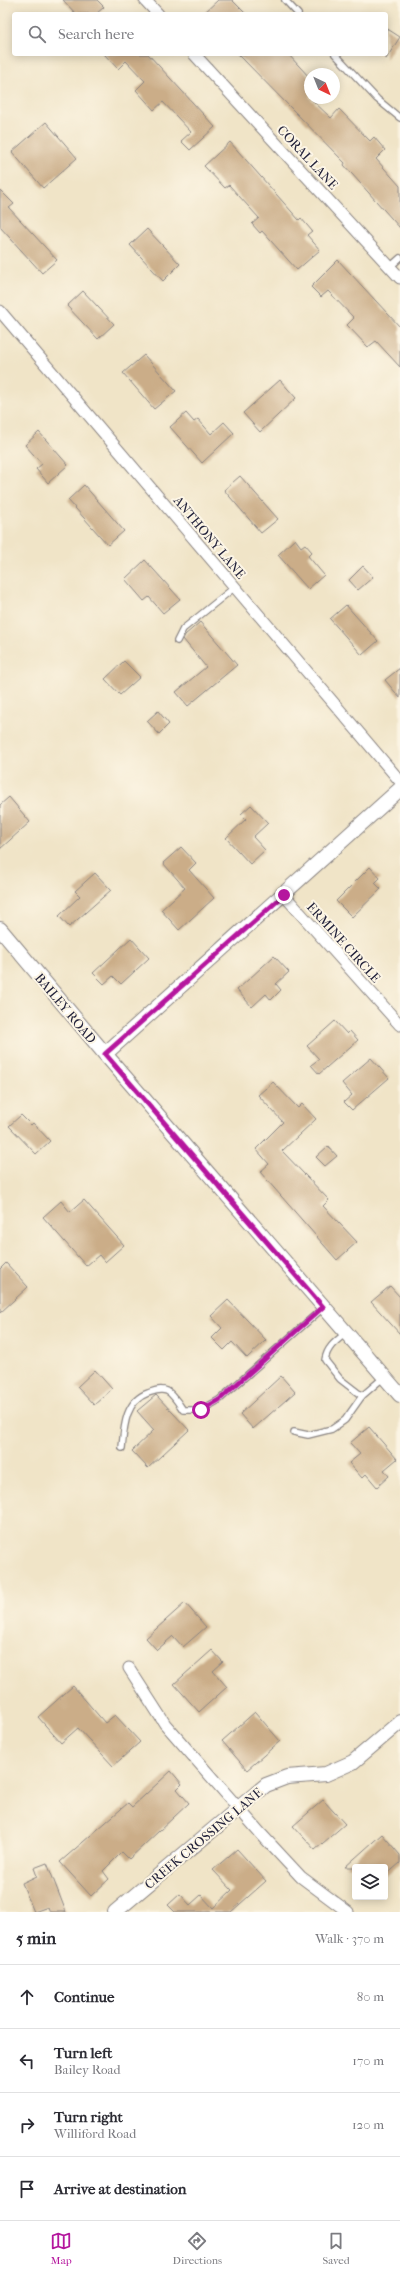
<!DOCTYPE html>
<meta charset="utf-8">
<style>
:root{--surface:#fff;--page:#f2f2f3;--text:#2b2b33;--muted:#7c7c81;--line:#e1e1e2;--accent:#b5179e}
body{margin:0;font-family:"IM FELL French Canon",serif;background:var(--page);color:var(--text)}
.controls{position:absolute;right:12px;bottom:12px;display:grid;overflow:hidden;border-radius:4px;box-shadow:0 2px 10px #0003}
.controls button{width:36px;height:36px;display:grid;place-items:center;padding:0;border:0;border-bottom:1px solid var(--line);background:var(--surface);color:var(--text);font:20px sans-serif}
.compass{position:absolute;left:304px;top:68px;width:36px;height:36px;border-radius:50%;background:var(--surface);box-shadow:0 2px 10px #0003;rotate:137deg}
.stop{position:absolute;width:12px;height:12px;margin:-9px;border:3px solid #b5179e;border-radius:50%;background:#fff}
.stop.end{background:#b5179e;border-color:#fff;box-shadow:0 1px 4px #0008}
.list{margin:0;padding:0;list-style:none}
h2{display:flex;justify-content:space-between;align-items:center;height:52px;margin:0;padding:0 16px;font-size:17px}
h2 small{font-size:13px;font-weight:400;color:var(--muted)}
.list li{display:grid;grid-template-columns:26px 1fr auto;gap:12px;align-items:center;box-sizing:border-box;height:64px;padding:0 16px;border-top:1px solid var(--line)}
.list b{display:block;font-size:15px;white-space:nowrap}
.list p{margin:0;font-size:13px;white-space:nowrap;color:var(--muted)}
.list em{font-size:13px;font-style:normal;color:var(--muted)}
.icon{flex:none;width:22px;height:22px;fill:none;stroke:currentColor;stroke-width:2;stroke-linecap:round;stroke-linejoin:round}
.map{position:relative;flex:none;width:400px;height:1912px;overflow:hidden}
.search{position:absolute;background:var(--surface);box-shadow:0 2px 10px #0003;left:12px;right:12px;top:12px;height:44px;display:flex;align-items:center;gap:10px;box-sizing:border-box;padding:0 14px;border-radius:4px;color:var(--muted);font-size:15px}
.sheet{height:308px;background:var(--surface)}
nav{display:flex;justify-content:space-around;align-items:center;box-sizing:border-box;height:56px;border-top:1px solid var(--line);background:var(--surface);font-size:11px;color:var(--muted)}
nav a{display:grid;justify-items:center;gap:2px}
nav .on{color:var(--accent)}
.map>svg:first-child{display:block}
.building{fill:#cbad88}
.lines{fill:none;stroke-linecap:round;stroke-linejoin:round}
.service-casing{stroke:#898381;stroke-width:8}
.minor-casing{stroke:#898381;stroke-width:13}
.tertiary-casing{stroke:#898381;stroke-width:16}
.service{stroke:#fff;stroke-width:5.5}
.minor{stroke:#fff;stroke-width:11}
.tertiary{stroke:#fff;stroke-width:14}
.route{stroke:#b5179e;stroke-width:5}
.labels{text-anchor:middle;stroke-width:4;stroke-linejoin:round;paint-order:stroke}
.street-label{font-size:13px;fill:#22223b;stroke:#fcf5e5}
</style>
<div class="map">
<svg width="400" height="1912" viewBox="0 0 400 1912">
<rect width="100%" height="100%" fill="#fcf5e5"/>
<filter id="ink" filterUnits="userSpaceOnUse"><feTurbulence type="fractalNoise" baseFrequency=".025" numOctaves="2"/><feDisplacementMap in="SourceGraphic" scale="8" xChannelSelector="R" yChannelSelector="G"/><feConvolveMatrix kernelMatrix="1 2 1 2 8 2 1 2 1" color-interpolation-filters="sRGB"/></filter>
<filter id="wash" filterUnits="userSpaceOnUse"><feTurbulence type="fractalNoise" baseFrequency=".012" numOctaves="4" result="noise"/><feDisplacementMap in="SourceGraphic" scale="16" xChannelSelector="R" yChannelSelector="G"/><feGaussianBlur stdDeviation="0.9" result="paint"/><feColorMatrix in="noise" values="0 0 0 0 0 0 0 0 0 0 0 0 0 0 0 0 0 1.4 0 .05"/><feComposite in="paint" operator="in"/></filter>
<g filter="url(#wash)">
<rect width="100%" height="100%" fill="#f0e4c7"/>
<g id="blocks">
<!-- building -->
<g class="building">
<path d="M63,0H97L104,7L96,14H76Z"/>
<path d="M218,0H232L246,14H203Z"/>
<path d="M386,28L400,37L386,59Z"/>
<path d="M104,54H148L215,127L190,150L181,141L191,132L163,102L154,110L136,90L145,81L126,61L118,69Z"/>
<path d="M238,54H288L310,78V98L331,118L339,109L370,141L374,137L385,150L376,159L400,186V228L344,165L345,163Z"/>
<path d="M46,122L77,158L43,188L12,152Z"/>
<path d="M230,142L299,220L301,218L312,231L307,235L320,250L297,270L262,231L260,233L252,224L259,218L229,185L225,188L204,166Z"/>
<path d="M0,190L14,204L9,208L57,260L42,273L0,227Z"/>
<path d="M147,229L180,264L163,281L130,245Z"/>
<path d="M338,260L400,327V367L376,341L368,347L347,325L354,318L328,291L321,297L311,287Z"/>
<path d="M83,291L114,324L98,339L67,306Z"/>
<path d="M144,355L176,391L154,409L123,373Z"/>
<path d="M280,380L296,398L260,432L243,413Z"/>
<path d="M186,413L194,422L198,419L211,434L224,422L234,433L202,463L170,427Z"/>
<path d="M39,432L68,465L48,483L36,469L42,464L25,445Z"/>
<path d="M240,476L278,519L261,533L224,490Z"/>
<path d="M84,485L124,531L108,545L68,500Z"/>
<path d="M295,539L301,547L305,544L312,552L308,556L324,575L308,589L278,555Z"/>
<path d="M145,560L180,599L163,613L149,597L144,601L125,579Z"/>
<path d="M363,566L373,577L358,590L349,580Z"/>
<path d="M346,605L378,641L362,655L330,619Z"/>
<path d="M200,622L237,665L188,706L176,692L206,667L183,639L185,635Z"/>
<path d="M124,661L140,677L120,695L105,679Z"/>
<path d="M400,668V698L385,680Z"/>
<path d="M158,711L169,724L159,734L147,721Z"/>
<path d="M9,797L30,822L0,849V805Z"/>
<path d="M251,805L268,823L253,837L265,850L250,864L226,838L246,819L241,814Z"/>
<path d="M181,847L196,863L189,870L214,898L179,930L161,910L185,888L163,863Z"/>
<path d="M370,867L380,878L375,883L381,889L352,917L336,901Z"/>
<path d="M95,873L111,890L69,927L59,916L80,896L75,891Z"/>
<path d="M131,938L149,958L121,984L113,976L104,984L93,973Z"/>
<path d="M274,956L289,972L276,984L281,990L271,1000L266,994L252,1007L237,990Z"/>
<path d="M335,1021L347,1034L350,1031L358,1040L319,1074L311,1065L319,1059L307,1046Z"/>
<path d="M371,1058L389,1078L352,1110L344,1102L352,1095L342,1083Z"/>
<path d="M273,1082L298,1108L302,1104L316,1119L282,1151L329,1200L323,1206L357,1242L337,1260L260,1172L269,1164L256,1149L283,1122L258,1095Z"/>
<path d="M21,1115L31,1125L33,1123L50,1141L36,1154L9,1126Z"/>
<path d="M328,1146L337,1156L325,1166L316,1157Z"/>
<path d="M84,1200L124,1245L105,1262L99,1255L86,1266L43,1217L61,1201L70,1212Z"/>
<path d="M6,1263L28,1287L0,1313V1269Z"/>
<path d="M390,1286L400,1297V1334L371,1302Z"/>
<path d="M228,1300L266,1340L247,1358L232,1342L224,1350L212,1338L222,1328L211,1316Z"/>
<path d="M95,1370L112,1389L94,1405L77,1387Z"/>
<path d="M281,1376L295,1392L253,1429L240,1414Z"/>
<path d="M156,1395L189,1430L148,1468L132,1451L154,1430L137,1411Z"/>
<path d="M369,1427L397,1459L384,1470L389,1476L377,1487L366,1474L362,1478L349,1463L360,1454L350,1443Z"/>
<path d="M185,1603L206,1627L183,1647L173,1636L157,1650L146,1638Z"/>
<path d="M212,1650L223,1662L213,1671L227,1687L199,1712L174,1684Z"/>
<path d="M73,1686L105,1723L115,1715L140,1742L113,1766L78,1728L61,1743L38,1717Z"/>
<path d="M255,1712L280,1741L247,1770L222,1741Z"/>
<path d="M171,1771L182,1784L177,1789L189,1803L129,1859L122,1852L103,1871L109,1879L91,1896L60,1862L128,1803L132,1807Z"/>
<path d="M323,1800L345,1824L315,1850L293,1826Z"/>
<path d="M382,1834L400,1855V1863L385,1876V1867H345Z"/>
<path d="M237,1849L266,1881L231,1912H175L168,1905L180,1894L190,1905L201,1895L213,1908L232,1890L213,1870Z"/>
<path d="M47,1863L49,1868L66,1912H50L48,1907L34,1912L22,1883L37,1876L34,1868Z"/>
</g>
</g>
</g>
<g filter="url(#ink)">
<use href="#blocks" fill-opacity="0" stroke="#898381" stroke-width="1"/>
<g class="lines">
<!-- service casing -->
<g class="service-casing">
<g id="service">
<path d="M285,0L298,14"/>
<path d="M335,54L377,99L400,118"/>
<path d="M390,267L400,258"/>
<path d="M177,641L183,629L235,587"/>
<path d="M346,1333C336,1341 327,1347 325,1360L340,1379L362,1396"/>
<path d="M294,1432L308,1435L332,1429L345,1420L362,1396L384,1377"/>
<path d="M122,1448C124,1427 125,1401 148,1393C154,1391 160,1388 167,1391C173,1394 179,1404 183,1410H201L219,1400L323,1308"/>
</g>
</g>
<!-- minor casing -->
<g class="minor-casing">
<g id="minor">
<path d="M145,0L158,14"/>
<path d="M194,54L400,278"/>
<path d="M0,311L400,781"/>
<path d="M284,895L400,1025"/>
<path d="M129,1668L165,1724L262,1835L301,1877L348,1912"/>
</g>
</g>
<!-- tertiary casing -->
<g class="tertiary-casing">
<g id="tertiary">
<path d="M0,929L105,1054L400,1395"/>
<path d="M105,1054L400,789"/>
<path d="M115,1912L266,1785L287,1777L326,1774L353,1762L400,1722"/>
</g>
</g>
<!-- service -->
<use href="#service" class="service"/>
<!-- minor -->
<use href="#minor" class="minor"/>
<!-- tertiary -->
<use href="#tertiary" class="tertiary"/>
</g>
</g>
<g class="lines" filter="url(#ink)">
<!-- route -->
<path class="route" d="M201,1410L219,1400L323,1307L105,1054L284,895"/>
</g>
<g class="labels">
<!-- street labels -->
<g class="street-label">
<text transform="translate(308 157) rotate(47)" y="5">CORAL LANE</text>
<text transform="translate(210 537) rotate(50)" y="5">ANTHONY LANE</text>
<text transform="translate(344 942) rotate(48)" y="5">ERMINE CIRCLE</text>
<text transform="translate(66 1008) rotate(50)" y="5">BAILEY ROAD</text>
<text transform="translate(203 1838) rotate(-40)" y="5">CREEK CROSSING LANE</text>
</g>
</g>
</svg>
<div class="controls">
<button><svg class="icon" aria-label="layers" viewBox="0 0 24 24"><path d="M12 4l9 5-9 5-9-5zM3 14l9 5 9-5"/></svg></button>
</div>
<svg class="compass" viewBox="-18 -18 36 36"><path d="M0-13l5 13h-10z" fill="#e53935"/><path d="M0 13l5-13h-10z" fill="#7c7c81"/></svg>
<div class="stop" style="left:201px;top:1410px"></div>
<div class="stop end" style="left:284px;top:895px"></div>
<div class="search"><svg class="icon" aria-label="search" viewBox="0 0 24 24"><circle cx="10" cy="10" r="6"/><path d="M15 15l6 6"/></svg>Search here</div>
</div>
<section class="sheet">
<h2>5 min<small>Walk · 370 m</small></h2>
<ul class="list">
<li><svg class="icon" aria-label="ahead" viewBox="0 0 24 24"><path d="M12 20V5M6 11l6-6 6 6"/></svg><div><b>Continue</b></div><em>80 m</em></li>
<li><svg class="icon" aria-label="left" viewBox="0 0 24 24"><path d="M17 20v-9H6M10 6l-5 5 5 5"/></svg><div><b>Turn left</b><p>Bailey Road</p></div><em>170 m</em></li>
<li><svg class="icon" aria-label="right" viewBox="0 0 24 24"><path d="M7 20v-9h11M14 6l5 5-5 5"/></svg><div><b>Turn right</b><p>Williford Road</p></div><em>120 m</em></li>
<li><svg class="icon" aria-label="arrive" viewBox="0 0 24 24"><path d="M6 21V4h12l-3 4 3 4H6"/></svg><div><b>Arrive at destination</b></div></li>
</ul>
</section>
<nav>
<a class="on"><svg class="icon" aria-label="map" viewBox="0 0 24 24"><path d="M3 6l6-2 6 2 6-2v14l-6 2-6-2-6 2zM9 4v14M15 6v14"/></svg>Map</a>
<a><svg class="icon" aria-label="directions" viewBox="0 0 24 24"><path d="M12 3l9 9-9 9-9-9zM9 14v-3h6M13 9l2 2-2 2"/></svg>Directions</a>
<a><svg class="icon" aria-label="saved" viewBox="0 0 24 24"><path d="M7 4h10v16l-5-4-5 4z"/></svg>Saved</a>
</nav>
